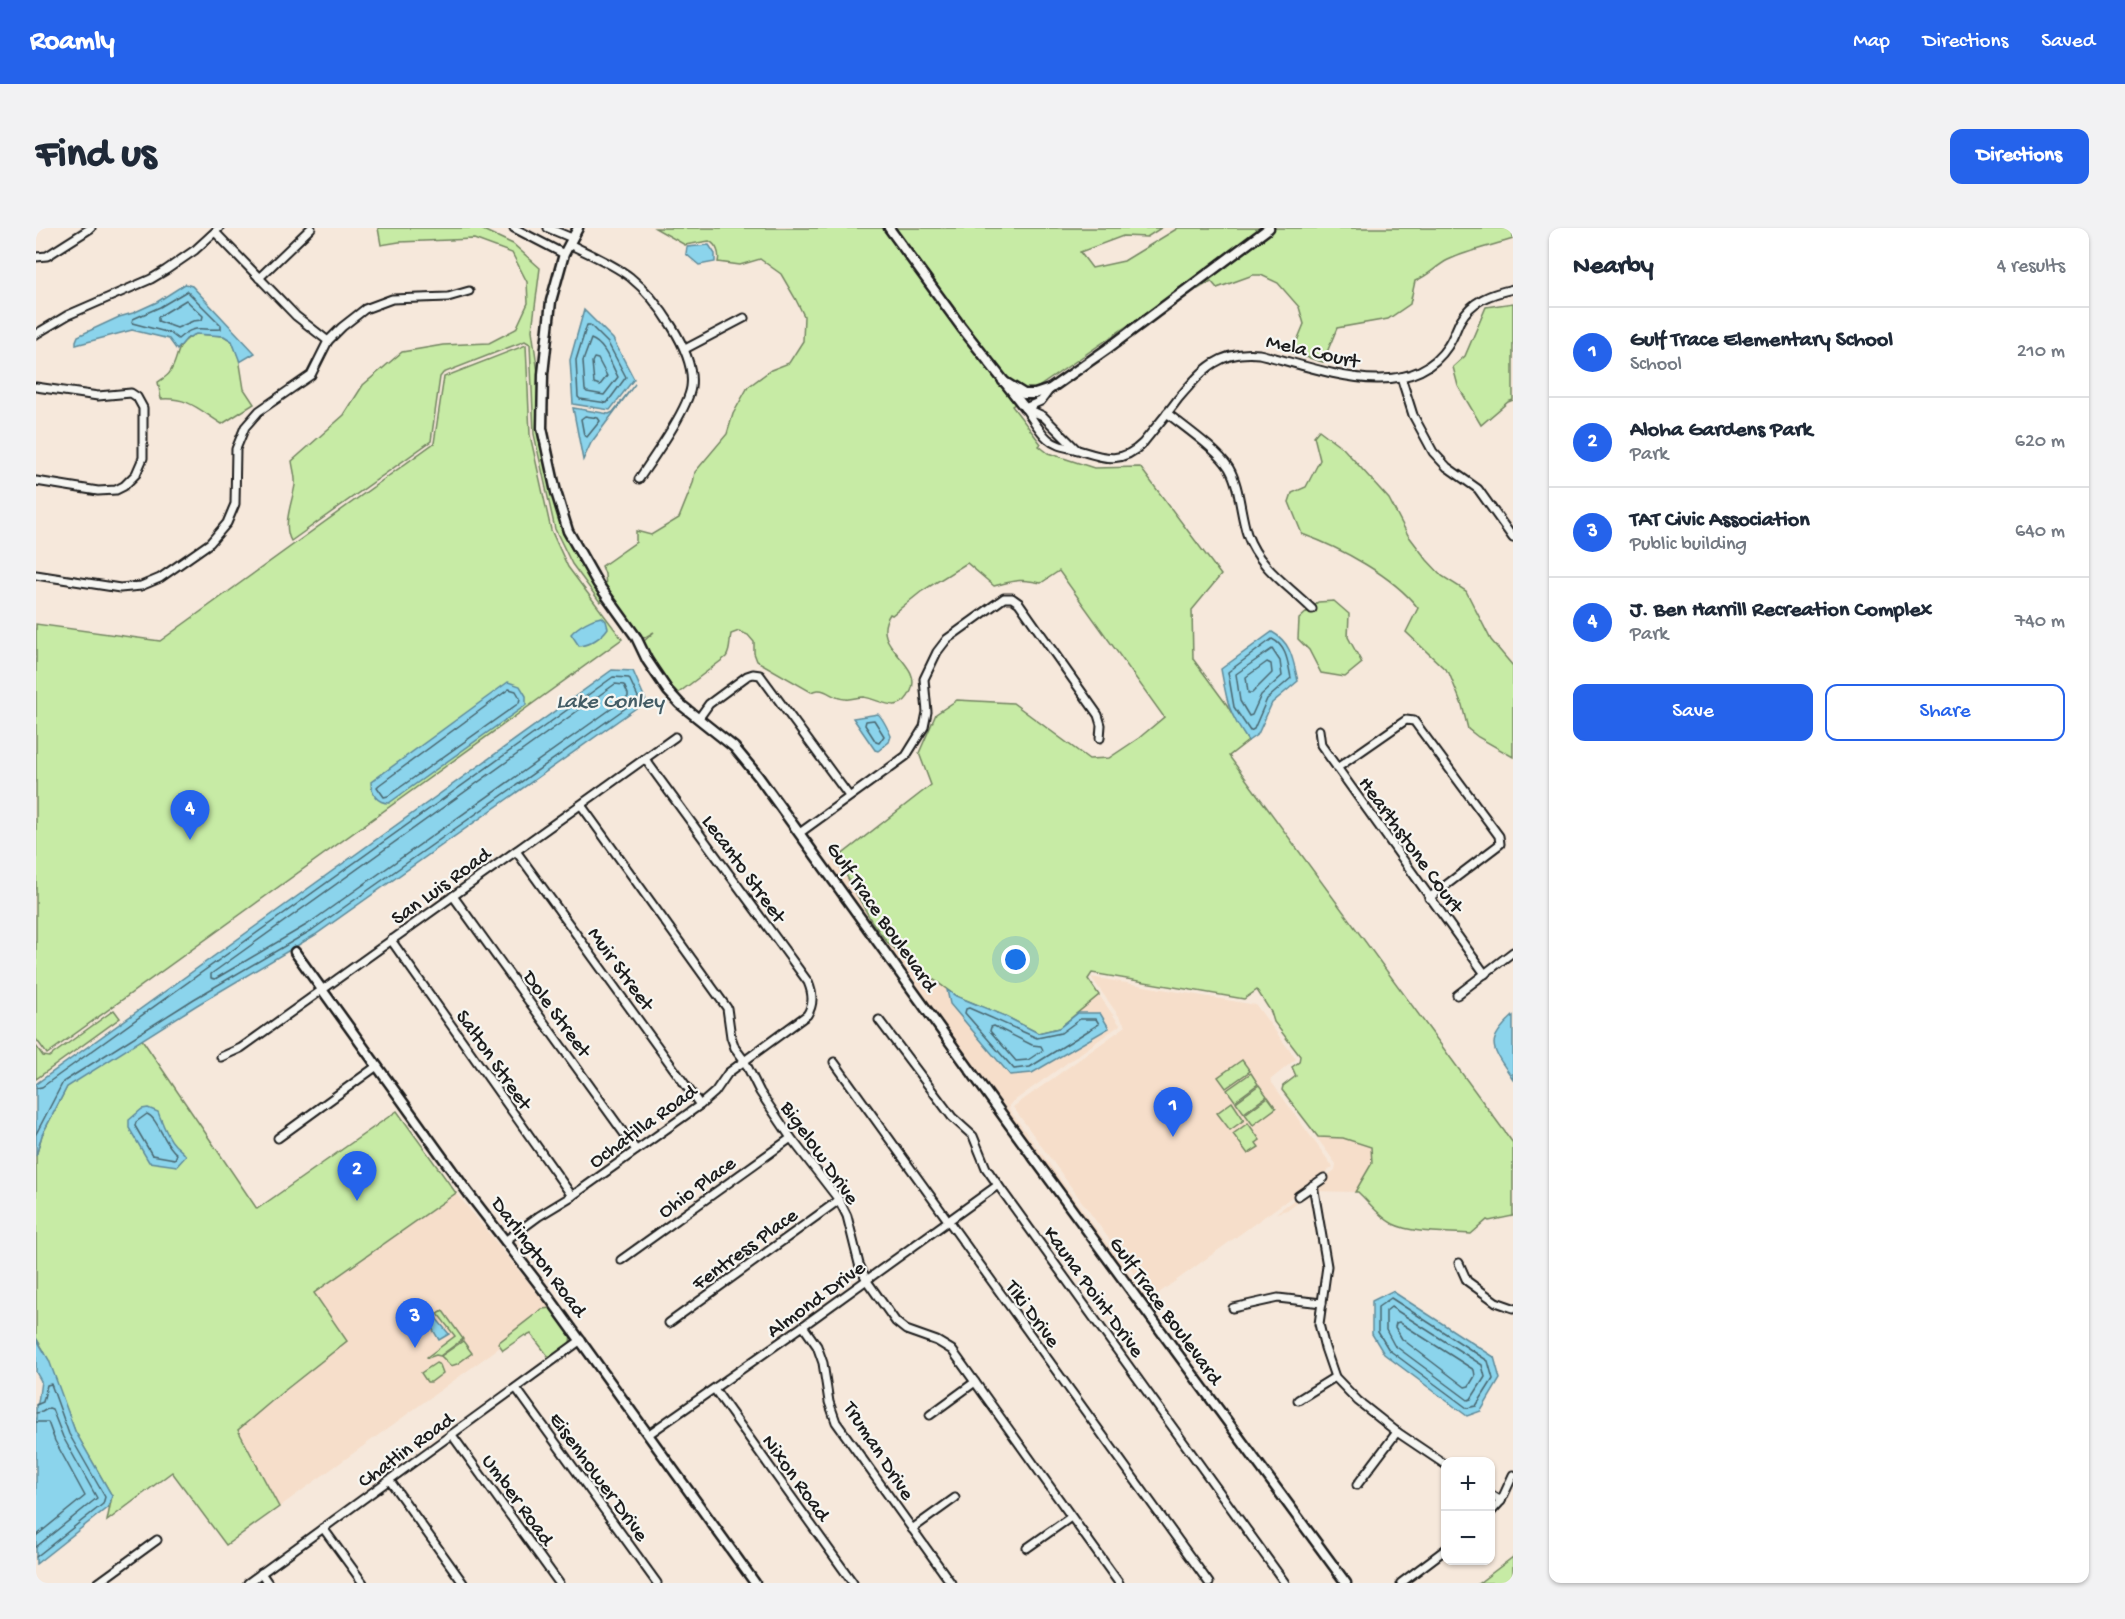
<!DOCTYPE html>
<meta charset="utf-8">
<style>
:root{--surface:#fff;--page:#f2f2f3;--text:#1f2937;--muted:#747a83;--line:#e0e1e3;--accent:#2563eb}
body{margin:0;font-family:"Gochi Hand",sans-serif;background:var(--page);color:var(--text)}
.controls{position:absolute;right:18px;bottom:18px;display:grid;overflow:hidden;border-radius:12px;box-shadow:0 2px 4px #0004}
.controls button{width:54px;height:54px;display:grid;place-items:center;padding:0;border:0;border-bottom:2px solid var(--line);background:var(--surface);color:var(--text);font:30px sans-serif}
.you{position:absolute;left:980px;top:732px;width:21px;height:21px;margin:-15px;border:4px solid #fff;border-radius:50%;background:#1a73e8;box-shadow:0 0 0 9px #1a73e833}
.badge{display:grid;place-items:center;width:39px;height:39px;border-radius:50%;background:var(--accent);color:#fff;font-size:20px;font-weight:700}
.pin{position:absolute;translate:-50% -50px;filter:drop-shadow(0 2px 3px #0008)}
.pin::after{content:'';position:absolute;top:32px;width:21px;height:18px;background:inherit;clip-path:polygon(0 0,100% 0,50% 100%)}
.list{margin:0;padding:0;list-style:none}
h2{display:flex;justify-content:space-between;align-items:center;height:78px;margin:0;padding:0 24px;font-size:26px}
h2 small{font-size:20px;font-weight:400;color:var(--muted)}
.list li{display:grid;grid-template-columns:39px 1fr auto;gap:18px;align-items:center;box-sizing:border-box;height:90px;padding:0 24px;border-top:2px solid var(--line)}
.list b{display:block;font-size:22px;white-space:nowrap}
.list p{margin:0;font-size:20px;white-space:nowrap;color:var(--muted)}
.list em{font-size:20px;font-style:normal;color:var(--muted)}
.actions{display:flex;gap:12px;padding:18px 24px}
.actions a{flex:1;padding:14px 0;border:2px solid var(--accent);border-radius:12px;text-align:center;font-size:21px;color:var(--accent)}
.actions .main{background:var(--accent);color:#fff}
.map{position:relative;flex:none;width:1477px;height:1355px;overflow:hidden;border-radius:12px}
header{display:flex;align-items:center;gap:36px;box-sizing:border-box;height:84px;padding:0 30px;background:var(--accent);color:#fff}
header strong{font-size:28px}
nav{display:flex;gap:33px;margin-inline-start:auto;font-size:21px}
.intro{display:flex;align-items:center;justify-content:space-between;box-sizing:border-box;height:144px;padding:0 36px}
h1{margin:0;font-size:42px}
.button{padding:15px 27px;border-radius:12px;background:var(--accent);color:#fff;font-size:21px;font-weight:700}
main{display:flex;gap:36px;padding:0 36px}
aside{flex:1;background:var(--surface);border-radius:12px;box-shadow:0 2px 4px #0004}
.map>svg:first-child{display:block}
.built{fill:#f6deca}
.green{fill:#c7eba5;stroke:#728460;stroke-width:1.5}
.water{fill:#8bd4ec;stroke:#5f8a99;stroke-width:1.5}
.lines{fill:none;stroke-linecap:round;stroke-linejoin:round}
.shore{stroke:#48666f;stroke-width:1.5}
.minor-casing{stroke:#1c1c1c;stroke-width:11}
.tertiary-casing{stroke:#1c1c1c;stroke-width:13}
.minor{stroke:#f6f6f2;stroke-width:7}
.tertiary{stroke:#f6f6f2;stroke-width:8}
.labels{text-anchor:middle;stroke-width:4.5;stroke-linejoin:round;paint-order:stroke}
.street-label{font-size:21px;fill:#1c1c1c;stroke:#f6f6f2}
.water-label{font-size:22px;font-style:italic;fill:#435c65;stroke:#f6f6f2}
</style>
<header>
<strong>Roamly</strong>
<nav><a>Map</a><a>Directions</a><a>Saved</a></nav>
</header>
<div class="intro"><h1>Find us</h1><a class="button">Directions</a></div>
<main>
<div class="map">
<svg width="1477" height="1355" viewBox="0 0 1477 1355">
<rect width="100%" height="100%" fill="#f6e8db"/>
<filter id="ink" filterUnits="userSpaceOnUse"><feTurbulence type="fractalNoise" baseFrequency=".0167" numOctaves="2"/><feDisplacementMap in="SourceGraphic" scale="12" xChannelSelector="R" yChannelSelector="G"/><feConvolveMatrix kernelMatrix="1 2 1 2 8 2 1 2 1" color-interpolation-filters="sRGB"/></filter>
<g filter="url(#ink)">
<!-- built -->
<g class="built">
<path d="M799,632L809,645L836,694L851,714L911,762L914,776L974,847L1072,801L1064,785H1042L1063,767L1084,797L975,875L973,881L1112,1072L1109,1074L976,894L793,637Z"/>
<path d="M1055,749L1220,777L1260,831L1234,852L1297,939L1116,1070L977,879L1090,798Z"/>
<path d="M1279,907L1282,909L1307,910L1335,919L1336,935L1319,964L1276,963L1251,982L1240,985L1299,942L1300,936Z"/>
<path d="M420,965L515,1082L243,1279L202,1202L310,1113L278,1065Z"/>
</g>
<!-- green -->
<g class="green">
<path d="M342,0H443L477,16L504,40L496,102L503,152L502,200L516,265L527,306L558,358L569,371L564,374L536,336L519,301L498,206L494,116L489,113L407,145L404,149L395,213L255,313C246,297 256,275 259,257C260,250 257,241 256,233L308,187L327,157L366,124L407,117L453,115L480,101L492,75L491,54L476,25L438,11L363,14L345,17Z"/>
<path d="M619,0H848L979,176L976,178L1005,216L1003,218L1012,225L1058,240L1104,239L1185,347L1156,382L1157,431L1191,477L1212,513L1193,528L1477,915V988L1453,993L1451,992L1435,1006C1413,1004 1377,1006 1357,996C1343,989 1333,974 1322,964H1319L1336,935L1335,919L1307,910L1282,909L1246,862L1247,858L1260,848L1256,839L1263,834L1264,828L1238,794L1235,784L1221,762L1208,771L1056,745L1052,751L1063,767L1023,800L1002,805L969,788L920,768L878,737L851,714L836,694L809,645L799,632L895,557L883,525L900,486L921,472L977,475L1053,531L1073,530L1103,510L1128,489L1023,343L1005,355C984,350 978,353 958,358L931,335L886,363L856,387L854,386C832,419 888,434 875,463C864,489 844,471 827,469C821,469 815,472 809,471C795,471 789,457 775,464L721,433L718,425V414L712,407L703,403L695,406C693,414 695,422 690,429L641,466C626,451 617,431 608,413L618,404L608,410L570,360L569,346L566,338L600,314V303L615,307L643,290L657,255L659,244L691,206L697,186L712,159L735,142L753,135L767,113L768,88L759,70L745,46L724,31L704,37L682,34C684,26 681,17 673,13L649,17Z"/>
<path d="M859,0H1125L1111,9L1087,8L1044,24L1056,40L1088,33L1142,0H1227L1140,64L998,162H989L970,150Z"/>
<path d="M1240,0H1477V11C1455,18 1433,22 1412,32C1400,38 1392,48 1379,53L1374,76L1352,91L1301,100L1287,134L1256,125L1268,96L1263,79L1242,55L1225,47H1217L1181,60L1175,53L1162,61L1155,62Z"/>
<path d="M1477,75V172L1472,174L1445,197L1422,158L1417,139L1429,128L1450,79Z"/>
<path d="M160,106L188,108L196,113L203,130L208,161L218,176L186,196C163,182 153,169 125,171L122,154C126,151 132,148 134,144C144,129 138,115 160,106Z"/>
<path d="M490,117L494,207L515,302L532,339L586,411L11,826L0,811V396L124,413L398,215L408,149Z"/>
<path d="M1283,202L1307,220L1353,271L1372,307L1391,332L1406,348L1430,363L1455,412L1477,438V529L1442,509L1432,501L1426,477L1413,445L1370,404L1382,380C1357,348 1305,320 1266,306L1253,274L1256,265L1270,259L1284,232L1278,208Z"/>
<path d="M1298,373L1313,386L1312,409L1326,435L1309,449L1285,445L1273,422L1262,411L1263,391L1282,374Z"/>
<path d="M78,782L84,790L0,851V818L7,828L13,829Z"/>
<path d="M101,804L221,981L361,883L420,965L278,1065L311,1113L243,1167L202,1202L243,1279L190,1317L136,1244L71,1293L76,1268L39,1203L8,1123L0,1110V928L6,907L31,859Z"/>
<path d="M1206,832L1214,843L1190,860L1182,849Z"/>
<path d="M1215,845L1222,856L1199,873L1191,862Z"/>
<path d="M1223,857L1231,868L1208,885L1200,874Z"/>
<path d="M1232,869L1240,880L1217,897L1209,886Z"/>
<path d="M1196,874L1208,892L1194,902L1181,885Z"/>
<path d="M1212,895L1224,912L1220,915L1223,919L1212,926L1197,906Z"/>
<path d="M515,1080L535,1105L534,1115L518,1128H512L495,1106L491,1108L489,1107L467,1122L462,1115L506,1081Z"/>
<path d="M407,1083L427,1111L404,1128L400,1127L392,1130L391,1129L419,1108L402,1086Z"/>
<path d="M427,1113L436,1125L421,1136L415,1138L405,1128Z"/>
<path d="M400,1135L404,1137L407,1145L395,1154H391L385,1145Z"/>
<path d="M1477,1329V1355H1443Z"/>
</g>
<!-- water -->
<g class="water">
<path d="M673,17L679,26V34L663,37L650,26L651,19Z"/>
<path d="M149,56L156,58L219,125L204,134L196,113L188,108L160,106L151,110L141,122L133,111L96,102L40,117V113L42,108L83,89L97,85L121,74Z"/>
<path d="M548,82L577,111L598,151L574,182L537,176L534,132Z"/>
<path d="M599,156L555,215L547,232L537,180L573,186L577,184Z"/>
<path d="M566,389L570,393L572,400C566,409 554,417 543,418L535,406C542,398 556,390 566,389Z"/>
<path d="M1236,404C1256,415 1257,433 1262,453L1236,475L1222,506L1212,513C1192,484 1191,474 1185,441Z"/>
<path d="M576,442L597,443L610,473L279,707L161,777L31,859L6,907L0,928V856Z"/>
<path d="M472,454L484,458L490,468V477L353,575C341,575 335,566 335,554Z"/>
<path d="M842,486C846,489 853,503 855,508L853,514L842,523L839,522L817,490Z"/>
<path d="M911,762L920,768L969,788L1002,805L1023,800L1042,785H1064L1073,800L996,845L974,847L914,776Z"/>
<path d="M1477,788V851C1457,821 1447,815 1477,788Z"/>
<path d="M112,880L122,884C126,894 131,909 139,917C143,921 147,923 150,928L141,938L113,934L93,900V892L106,881Z"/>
<path d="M1356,1063L1458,1129L1464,1151L1445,1183L1431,1188L1348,1126L1336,1106V1073Z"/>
<path d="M400,1090L413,1106L403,1112L393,1095Z"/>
<path d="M0,1110L13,1132L39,1203L76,1268L72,1279L0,1336V1177L2,1175L5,1153L0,1144Z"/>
</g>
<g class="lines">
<!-- shore -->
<g class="shore">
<path d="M151,63L185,97V101C164,103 160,95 142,111L134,105L96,95L97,91L124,79Z"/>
<path d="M150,72L167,88L166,92L157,93L141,100L122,93V89Z"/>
<path d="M551,97H554L572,115L590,149L571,175L544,171L542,169L540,132Z"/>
<path d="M555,111C569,116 575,136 582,149L568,167L551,164L549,162L547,133Z"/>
<path d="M558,130L562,131L571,148L564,157L558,155L556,134Z"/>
<path d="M549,188L562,190L564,193L551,209L548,207L545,191Z"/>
<path d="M1236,411C1251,418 1252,436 1255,450L1231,471L1218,501L1214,503L1198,479L1192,444Z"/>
<path d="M1236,421L1244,433L1246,448L1225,467L1216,487L1213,488L1204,473L1200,446Z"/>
<path d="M1231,434L1235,436L1236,445L1216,465H1212L1210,449Z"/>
<path d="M579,456L588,457L592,466V469L272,696L179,751L175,750V746Z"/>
<path d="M473,461L480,463L484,470L483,475L352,568L348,569L341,559L343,557Z"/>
<path d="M838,492L848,508L843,515L840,514L829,497L830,493Z"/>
<path d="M933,780L1001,810L1025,805L1044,791H1060L1063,796L994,839L978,841L929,785L930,781Z"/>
<path d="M958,798L996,817L1005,818L1007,822L992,832L980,833L954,803L955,799Z"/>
<path d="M0,860L6,859L577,449L593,450L602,469L601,472L276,702L158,771L27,854L0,906"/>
<path d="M111,886C122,890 128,917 141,926L139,931L116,927L99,898L100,894Z"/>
<path d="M1355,1070L1452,1133L1457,1151L1440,1178L1431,1180L1353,1122L1342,1104V1079Z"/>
<path d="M1355,1079L1446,1137L1449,1149L1435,1171L1432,1172L1358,1117L1350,1102V1083Z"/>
<path d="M1363,1094L1438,1142L1439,1148L1433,1158L1429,1159L1366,1111L1359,1099L1360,1095Z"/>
<path d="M0,1177L7,1174L11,1157L15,1156L33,1206L69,1269L67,1276L0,1329"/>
<path d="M0,1185L6,1184L13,1180L16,1181L27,1209L61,1270L0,1319"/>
<path d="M0,1194H12L19,1213L49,1268L0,1308"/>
</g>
<!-- minor casing -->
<g class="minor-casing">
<g id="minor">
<path d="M478,0L528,26"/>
<path d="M512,0L536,10"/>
<path d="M179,4L260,88L292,113"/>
<path d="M533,16C553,26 576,35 594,49C620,70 660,124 655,159C652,181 617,230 603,251"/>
<path d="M0,29L11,28L55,0"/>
<path d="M223,50L275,0"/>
<path d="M0,106L32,87L115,51L130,42L159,22L183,0"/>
<path d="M649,121L708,90"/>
<path d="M1365,149L1377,187L1397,224L1411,239L1442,261L1477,310"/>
<path d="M0,159L62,168L95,165L101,169L107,180V230L100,246L88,258L80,262L62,263L0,253"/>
<path d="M989,180C996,190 1003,203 1012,211C1021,219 1031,219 1042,222C1068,230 1085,237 1107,215C1119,200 1131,186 1142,171C1166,143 1182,122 1223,126C1277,138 1372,180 1412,118C1417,111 1420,101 1424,93C1436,72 1455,66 1477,61"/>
<path d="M989,180L1005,173L1014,161"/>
<path d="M992,181L1007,188L1040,221"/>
<path d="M1131,185C1148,199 1182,222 1193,240C1204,259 1204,285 1211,306C1223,340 1252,357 1276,381"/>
<path d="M0,347L84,360L105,358L124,350L174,315L191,295L199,276L200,221L209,199L223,183L275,147L292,113L306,99L329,81L356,71L412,69L433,63"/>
<path d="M663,490L673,476L711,448L717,446L724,447L813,568"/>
<path d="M1283,502L1285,517L1449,746"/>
<path d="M1301,540L1370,492L1378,493L1463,608L1464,616L1393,670"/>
<path d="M545,577L691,780L695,809L699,820L708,832L724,864L755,910L803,972L811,988L823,1036L831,1053L860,1094L870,1102L901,1113L916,1122L1083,1355"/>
<path d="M765,604L870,528L888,499L891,484L888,451L901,424L911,411L968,370H976L983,375L1062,487L1065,497L1064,510"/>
<path d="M480,623L664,877"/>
<path d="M417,668L600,922"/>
<path d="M355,712L536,968"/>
<path d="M1421,767L1477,724"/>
<path d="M843,792L916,889L937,908L950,940L962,957L1249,1355"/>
<path d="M185,829L205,820L639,509"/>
<path d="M798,834L1173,1355"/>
<path d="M242,910L341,838"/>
<path d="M1277,957L1291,1038L1283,1096L1289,1120L1299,1149L1322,1173L1361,1204L1410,1237"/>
<path d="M1262,968L1288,950"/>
<path d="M469,1013L503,988L536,968L664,877L679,864L692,845L771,787C778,776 777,766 772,754L609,531"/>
<path d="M585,1032L755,910"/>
<path d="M1423,1035L1431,1053L1460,1074L1477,1080"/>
<path d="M1197,1080L1242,1070L1286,1075"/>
<path d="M633,1095L803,972"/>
<path d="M767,1098L781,1118L787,1135L793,1174L800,1194L915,1355"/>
<path d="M480,1160L621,1355"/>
<path d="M679,1162L817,1355"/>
<path d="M1262,1172L1299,1149"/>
<path d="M894,1187L939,1154"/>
<path d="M613,1206L767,1098L962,957"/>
<path d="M416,1207L523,1355"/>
<path d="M354,1253L427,1355"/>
<path d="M1321,1257L1361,1204"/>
<path d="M1454,1266L1465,1273"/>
<path d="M1454,1285L1465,1273L1477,1247"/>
<path d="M287,1300L327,1355"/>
<path d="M876,1301L919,1270"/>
<path d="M991,1320L1035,1289"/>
<path d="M225,1345L232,1355"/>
<path d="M62,1355L121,1312"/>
<path d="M212,1355L545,1112"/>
<path d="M1365,1355L1410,1321"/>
</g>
</g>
<!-- tertiary casing -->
<g class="tertiary-casing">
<g id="tertiary">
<path d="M542,0L528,26L515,73L507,146L506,200L520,264L532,303L562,356L600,409L611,432L632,463L644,476L698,519L722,548L973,896L1310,1355"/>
<path d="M853,0L926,100L989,180"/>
<path d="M967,153L988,166H999L1014,161L1071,121L1233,0"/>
<path d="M259,724L433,966L515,1072L719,1355"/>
</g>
</g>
<!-- minor -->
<use href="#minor" class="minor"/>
<!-- tertiary -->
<use href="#tertiary" class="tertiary"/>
</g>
</g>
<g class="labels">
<!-- street labels -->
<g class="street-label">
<text transform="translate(1277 122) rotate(13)" y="7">Mela Court</text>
<text transform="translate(1376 616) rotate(54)" y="7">Hearthstone Court</text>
<text transform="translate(709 640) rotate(54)" y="7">Lecanto Street</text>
<text transform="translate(404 657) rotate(-36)" y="7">San Luis Road</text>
<text transform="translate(847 688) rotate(55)" y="7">Gulf Trace Boulevard</text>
<text transform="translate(586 740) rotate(54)" y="7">Muir Street</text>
<text transform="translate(522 785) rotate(54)" y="7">Dole Street</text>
<text transform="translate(459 831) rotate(55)" y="7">Salton Street</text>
<text transform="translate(606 897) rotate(-36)" y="7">Ochatilla Road</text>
<text transform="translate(785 924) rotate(55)" y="7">Bigelow Drive</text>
<text transform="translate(660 958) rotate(-36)" y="7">Ohio Place</text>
<text transform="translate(708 1020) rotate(-36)" y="7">Fentress Place</text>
<text transform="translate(504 1028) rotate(53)" y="7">Darlington Road</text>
<text transform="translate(1059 1063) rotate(54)" y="7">Kauna Point Drive</text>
<text transform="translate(779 1070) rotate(-36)" y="7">Almond Drive</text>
<text transform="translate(1131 1082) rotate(54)" y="7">Gulf Trace Boulevard</text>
<text transform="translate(998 1085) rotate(54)" y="7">Tiki Drive</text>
<text transform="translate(369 1221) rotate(-36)" y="7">Chatlin Road</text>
<text transform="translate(844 1222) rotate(57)" y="7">Truman Drive</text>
<text transform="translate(564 1248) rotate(54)" y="7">Eisenhower Drive</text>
<text transform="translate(761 1249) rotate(54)" y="7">Nixon Road</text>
<text transform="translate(483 1271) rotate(54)" y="7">Umber Road</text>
</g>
<!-- water labels -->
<g class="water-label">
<text x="574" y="479">Lake Conley</text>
</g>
</g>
</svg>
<div class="controls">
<button>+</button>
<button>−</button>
</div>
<div class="you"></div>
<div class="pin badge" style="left:1137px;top:909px">1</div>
<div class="pin badge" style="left:321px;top:973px">2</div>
<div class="pin badge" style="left:379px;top:1120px">3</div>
<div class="pin badge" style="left:154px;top:612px">4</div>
</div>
<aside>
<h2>Nearby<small>4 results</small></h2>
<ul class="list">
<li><span class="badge">1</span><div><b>Gulf Trace Elementary School</b><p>School</p></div><em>210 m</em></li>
<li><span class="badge">2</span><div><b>Aloha Gardens Park</b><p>Park</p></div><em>620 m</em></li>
<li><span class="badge">3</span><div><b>TAT Civic Association</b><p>Public building</p></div><em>640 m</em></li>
<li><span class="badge">4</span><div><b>J. Ben Harrill Recreation Complex</b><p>Park</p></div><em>740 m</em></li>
</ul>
<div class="actions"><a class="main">Save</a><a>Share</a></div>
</aside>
</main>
